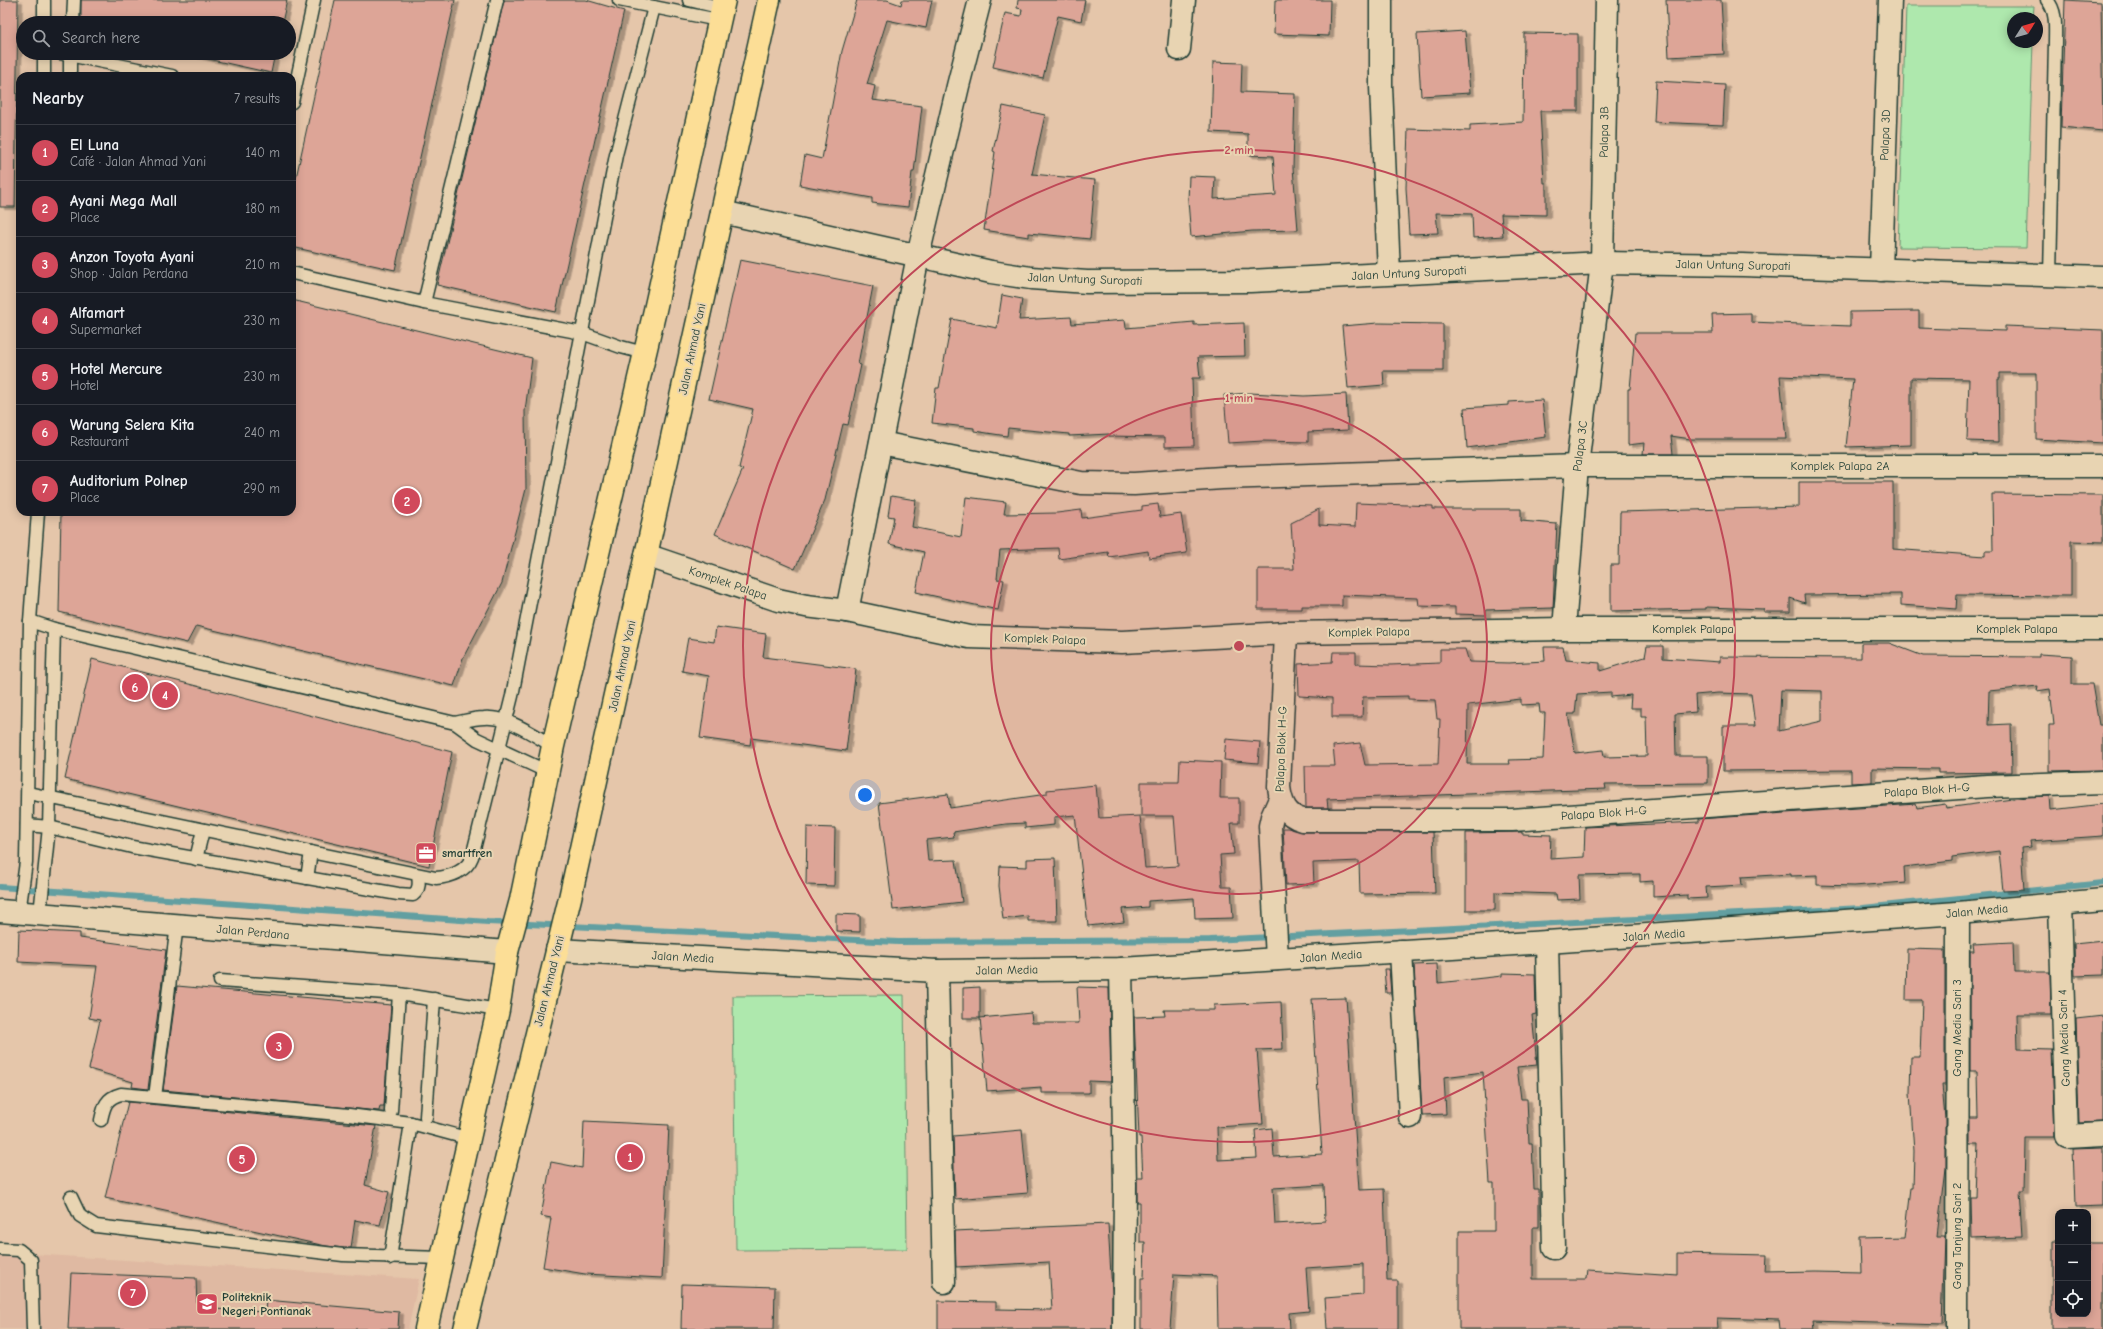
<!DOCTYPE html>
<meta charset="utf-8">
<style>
:root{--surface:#171b24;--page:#242831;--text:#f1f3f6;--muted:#9ea1a6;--line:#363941;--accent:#d1495b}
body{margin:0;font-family:"Comic Neue",sans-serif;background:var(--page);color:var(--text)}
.controls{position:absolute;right:12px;bottom:12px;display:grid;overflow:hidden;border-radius:8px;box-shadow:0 2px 10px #0003}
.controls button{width:36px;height:36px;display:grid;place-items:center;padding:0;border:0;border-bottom:1px solid var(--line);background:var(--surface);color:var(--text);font:20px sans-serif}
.compass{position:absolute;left:2007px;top:12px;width:36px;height:36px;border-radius:50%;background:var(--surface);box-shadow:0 2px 10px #0003;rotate:53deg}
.you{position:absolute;left:865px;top:795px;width:14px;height:14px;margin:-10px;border:3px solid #fff;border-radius:50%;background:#1a73e8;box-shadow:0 0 0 6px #1a73e833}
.badge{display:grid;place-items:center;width:26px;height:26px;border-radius:50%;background:var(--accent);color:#fff;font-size:13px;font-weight:700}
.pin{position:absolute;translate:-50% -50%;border:2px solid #fff;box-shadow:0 1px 4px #0006}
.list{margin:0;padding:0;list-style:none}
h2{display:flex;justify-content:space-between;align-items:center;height:52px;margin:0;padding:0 16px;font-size:17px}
h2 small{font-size:13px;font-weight:400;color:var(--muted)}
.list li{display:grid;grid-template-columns:26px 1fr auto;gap:12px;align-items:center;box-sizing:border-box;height:56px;padding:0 16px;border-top:1px solid var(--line)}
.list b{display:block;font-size:15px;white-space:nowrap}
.list p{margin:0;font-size:13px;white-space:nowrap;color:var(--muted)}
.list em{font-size:13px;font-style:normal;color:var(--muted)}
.icon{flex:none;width:22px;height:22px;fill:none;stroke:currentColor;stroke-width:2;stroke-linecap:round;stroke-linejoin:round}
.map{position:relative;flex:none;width:2103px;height:1329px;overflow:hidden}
.search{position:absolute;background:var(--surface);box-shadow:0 2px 10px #0003;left:16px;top:16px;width:280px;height:44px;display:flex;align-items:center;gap:10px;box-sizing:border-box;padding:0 14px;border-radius:22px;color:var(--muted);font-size:15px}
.panel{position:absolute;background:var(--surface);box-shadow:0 2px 10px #0003;left:16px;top:72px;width:280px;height:444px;border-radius:12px}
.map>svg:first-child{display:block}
.built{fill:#dfb9a2}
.green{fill:#aee8ad;stroke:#669270}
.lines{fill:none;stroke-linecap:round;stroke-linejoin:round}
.stream{stroke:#629fa1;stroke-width:6}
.building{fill:#dda597;stroke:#1f3d34;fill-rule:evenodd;filter:url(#shadow)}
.service-casing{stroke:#1f3d34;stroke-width:15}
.minor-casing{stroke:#1f3d34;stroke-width:25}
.tertiary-casing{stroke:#1f3d34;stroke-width:25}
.trunk-casing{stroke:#1f3d34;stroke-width:25}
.service{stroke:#e8d4b2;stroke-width:12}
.minor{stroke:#e8d4b2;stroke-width:22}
.tertiary{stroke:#e8d4b2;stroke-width:22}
.trunk{stroke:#fcde96;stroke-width:22}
.ring{fill:none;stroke:#bf4857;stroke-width:2}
.labels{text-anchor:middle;stroke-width:4;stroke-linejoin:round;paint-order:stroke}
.street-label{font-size:12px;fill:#1f3d34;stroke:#e8d4b2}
.poi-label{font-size:12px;font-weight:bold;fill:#1f3d34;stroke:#e8d4b2;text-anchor:start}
.centre{fill:#bf4857;stroke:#e8d4b2;stroke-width:2}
.ring-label{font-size:12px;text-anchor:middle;font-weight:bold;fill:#bf4857;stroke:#e8d4b2;stroke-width:4;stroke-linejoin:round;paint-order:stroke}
</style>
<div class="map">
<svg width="2103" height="1329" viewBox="0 0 2103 1329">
<defs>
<filter id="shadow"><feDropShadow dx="4.5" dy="2.5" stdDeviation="0" flood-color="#0004"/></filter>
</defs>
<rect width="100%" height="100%" fill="#e5c6aa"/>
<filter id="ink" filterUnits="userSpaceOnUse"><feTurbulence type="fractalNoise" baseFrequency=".025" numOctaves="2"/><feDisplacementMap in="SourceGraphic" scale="8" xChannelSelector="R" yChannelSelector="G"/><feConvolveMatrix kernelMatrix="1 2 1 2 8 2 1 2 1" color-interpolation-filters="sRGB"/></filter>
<g filter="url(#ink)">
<!-- built -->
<path class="built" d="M0,1252L419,1279L408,1329H0Z"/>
<!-- green -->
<g class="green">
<path d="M1906,6H2034L2033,18H2013V42H2033L2026,248L1898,247Z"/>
<path d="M904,995L907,1249L736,1250L733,996Z"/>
</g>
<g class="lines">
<!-- stream -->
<path class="stream" d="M0,887L488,922L898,942L1210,940L1863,908L2103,883"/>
</g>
<!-- building -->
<g class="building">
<path d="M0,0H18L15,207H0Z"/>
<path d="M81,0H287L282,23H81Z"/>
<path d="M335,0H455L395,270L292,247V196Z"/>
<path d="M504,0H586L624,11L556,312L437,285Z"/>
<path d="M857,0H887L901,5L902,0H932L926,28L887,20L867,84L875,86L872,100L922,106L914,172H912L908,207L872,203V198L800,185L805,155L822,159L842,51Z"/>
<path d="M1018,0H1085L1081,21L1058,16L1043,78L993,67L1005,13L1021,16L1022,9L1017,8Z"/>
<path d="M1275,0H1330L1329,36L1274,34Z"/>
<path d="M1666,0H1721L1724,54L1669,57Z"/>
<path d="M2065,0L2101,2L2103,131L2061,127Z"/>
<path d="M1465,31L1470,93L1421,96L1417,34Z"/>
<path d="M1524,33L1578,34V111H1540L1544,183H1546V215L1501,214L1503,236L1473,238L1472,214L1436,213L1438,233L1409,234L1406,188L1408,129L1470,131V125L1523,122Z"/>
<path d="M181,53H275L271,73Z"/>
<path d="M1213,62L1242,63L1241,92L1295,94L1293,168L1298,230L1252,231L1191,237L1188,201L1189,176L1215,177L1214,199L1276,195L1273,156L1248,155V134L1211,132Z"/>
<path d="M1656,81L1725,85L1723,125L1654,122Z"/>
<path d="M1003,106L1045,115L1032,174L1095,180L1090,239L1029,233V237L984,230L995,152L993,151Z"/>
<path d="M740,260L873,286L858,364L861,365L848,425L843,424L825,500L795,569L715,534L743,469L739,468L753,409L709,399Z"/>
<path d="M1002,295L1022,299L1019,320L1071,317L1072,324L1125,320L1126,328L1194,322V325L1244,323L1245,356L1198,357L1200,378H1192L1194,446L1165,447V437L1109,436V434L1069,436V434L1008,428L1007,436L974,431V428L932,423L936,388H939L952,319L997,328Z"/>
<path d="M292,300L532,358L525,411L526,489L502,583L463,658L454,686L196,626L187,643L59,612L61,512H292Z"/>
<path d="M1919,311V328L2005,331V326L2103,330V443L2036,439V373H2000V379H1998L1999,442L1967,441L1969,379L1911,378V445L1846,447L1853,379L1780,376L1786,439H1691L1671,436L1673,454H1643L1644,443L1628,445V389H1630L1635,333H1713L1712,314L1751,313V322L1850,326V312Z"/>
<path d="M1378,323L1443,324V371H1383L1384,385L1348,388L1342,326Z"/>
<path d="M1250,393L1304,396L1346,394L1348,430L1308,432V442L1263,441L1228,443L1224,395Z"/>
<path d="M1542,400L1546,437L1467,448L1464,408L1509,405V402Z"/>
<path d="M1799,482H1893V549L1985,556V551H1993L1992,494L2103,495V542L2071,541V596L1957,595L1956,609L1901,605V594L1804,595L1805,603L1790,598V612H1764V609L1706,607V609L1611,611V565H1619L1620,512L1799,507Z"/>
<path d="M891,496L916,500L912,527L961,537L966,497L1006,502L1004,514L1057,513L1081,510L1082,518L1142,510V506L1158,504L1160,517L1181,514L1187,553L1149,558L1148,551L1109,557L1108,552L1059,559L1058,548L1000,550L997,579L1004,580L998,610L916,592L924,552L889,544L894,517L888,516Z"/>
<path d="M1356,503L1433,506V509H1521V521L1557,524L1553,608L1486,610V615L1455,614V607L1419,606L1418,598L1342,595V606H1302V609H1258V569H1294L1291,523L1319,509V525L1355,527Z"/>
<path d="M716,627L766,634L763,657L856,669L846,751L751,738L750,745L700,738L709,676L682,671L688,638L714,642Z"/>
<path d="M1861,643H1889L1923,656L2039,657V654L2072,656V684H2092L2099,725H2103V770L2049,771V725H2054L2050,689L2037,691L2038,686L1989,691L1988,725L2011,724L2012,772L1938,773V769L1872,768V782L1851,783V770L1723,771V726H1755L1751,694L1718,693L1695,695L1696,712L1675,714L1676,756H1708V783L1605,784L1606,789L1327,799L1328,808H1306L1305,766H1335L1333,746L1360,743L1365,765L1438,764L1440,719H1437L1435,700L1408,699V696L1363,697L1362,717H1332V698L1299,696L1298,664L1332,662L1333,652H1356V664L1390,665L1440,663V649H1465L1469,662L1509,663L1545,661L1544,647H1563L1566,660L1600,663V671L1645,657L1647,646H1663V658L1720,662V657L1861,658ZM1781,690L1822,691V721L1779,731ZM1611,692V697L1631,695L1630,708H1641V716H1646L1647,756L1604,757L1603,750L1575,753L1568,714H1575L1577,694ZM1521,699V705L1539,704L1540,713H1545L1543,759L1509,760L1510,764H1467L1468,705Z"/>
<path d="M92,659L452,752L429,866L65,779Z"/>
<path d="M1226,739L1260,742L1258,763L1224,760Z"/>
<path d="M1180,760L1221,762L1220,798H1239V823H1231L1234,854L1220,855L1222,887H1231L1233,918L1195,919L1194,898L1148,901V907L1122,909L1124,922L1088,926L1075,815L1054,817V825L1025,828V823L1006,824L953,832L954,837L926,840L928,861L956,860L962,902L893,910L879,803L948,794L950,808L1047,794V790L1096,785L1099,818L1140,816L1145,868L1178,866L1174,816H1141V782H1179Z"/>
<path d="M2050,796L2051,810L2103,804V836L2030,841L2031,847L2021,848L2024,890L2003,891L1999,851L1952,857V861L1904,867L1905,882L1854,886L1817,885V875L1791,876V874L1741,877L1742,885L1706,887L1707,898L1687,899V895L1653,897V881L1640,882V874L1579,875L1580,899L1557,900L1556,894L1495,892V910H1466V833L1522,832V834L1551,835L1550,859L1584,857L1585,827L1699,822V819L1916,804L1917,808L1945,804L1946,808L2027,797Z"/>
<path d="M807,827L835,828L834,886L806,885Z"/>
<path d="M1283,828H1289L1303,832H1433L1435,893L1360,894L1359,861L1313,863L1314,884L1286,885Z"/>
<path d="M1055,858L1057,921H1028V916L1003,919L999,886L1000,866L1027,867V859Z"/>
<path d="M836,914L860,915V932L836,931Z"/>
<path d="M19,930L80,933V938L166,950L148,1089L132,1087L133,1082L89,1069L100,1020L89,1018L97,966L18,962Z"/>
<path d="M2103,941V975L2075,976L2074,944Z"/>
<path d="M2013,942L2014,972H2050L2051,1014H2017L2018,1049L2052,1050L2055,1138H2025L2024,1192H2020L2023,1237L1971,1239L1970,1197H1976L1978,1144H1970V1118H1978L1977,1071H1970V951H1974L1973,944Z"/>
<path d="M1907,949L1945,950V1085H1942L1945,1119V1169L1937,1236H1945L1942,1325L1813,1321L1814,1329H1781L1780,1320L1717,1318L1718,1329H1459V1231H1494V1183H1490L1483,1072L1444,1077L1446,1114L1422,1115L1414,965L1437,964L1438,983L1502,976V973L1535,974L1536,1014L1532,1015L1537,1065L1517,1067L1521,1099H1527L1529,1143H1532L1534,1189H1539V1227H1533V1279H1587L1588,1270L1677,1276V1253L1767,1255L1766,1272L1816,1271L1861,1272L1860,1238L1905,1237L1911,1188H1913L1914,1152L1910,1093L1911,1057H1920L1922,1000H1906Z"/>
<path d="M1384,969H1389L1391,993H1386Z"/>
<path d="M177,986L391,1005L384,1106H380L379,1111L163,1090Z"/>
<path d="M980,987V1018H963V988Z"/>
<path d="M1077,987L1109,988L1111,1082L1089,1081V1093H1041V1087L987,1091L980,1018L1031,1013L1032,1023H1079Z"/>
<path d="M1346,998L1359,1190L1384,1189L1387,1281H1398V1329H1327L1325,1298L1363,1295V1264L1306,1268L1309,1311L1289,1313L1290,1329H1218L1217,1276L1174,1274L1170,1329H1141V1278H1144L1145,1242H1140V1203H1137V1178H1143L1141,1137H1139L1134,1017L1165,1016L1164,1010H1214V1005L1281,1002L1283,1049L1257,1050L1263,1124L1217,1127L1218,1160L1257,1158L1255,1130L1272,1128L1274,1157L1322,1154L1312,999ZM1324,1185L1325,1221L1275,1224L1273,1188Z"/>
<path d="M2103,1016V1122L2079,1123L2076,1019Z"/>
<path d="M128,1102L376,1126L365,1185L389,1192L380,1225L355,1220L351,1248H344L326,1246L105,1198Z"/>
<path d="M584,1121L669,1125L662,1278L585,1274L543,1267L551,1218L541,1216L551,1162L582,1168Z"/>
<path d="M1022,1130L1028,1193L955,1199L953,1136Z"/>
<path d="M2103,1147V1205L2075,1206L2073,1148Z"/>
<path d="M1108,1224L1112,1292V1329H938V1301L996,1302V1309L1052,1310L1049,1262L956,1267L955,1231Z"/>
<path d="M2052,1241H2058V1314H2088V1241H2103V1329H2052Z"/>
<path d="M71,1273L196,1278L197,1308L265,1312L266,1300L399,1312L398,1329H68Z"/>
<path d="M682,1284L775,1287L774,1329H681Z"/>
</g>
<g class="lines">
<!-- service casing -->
<g class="service-casing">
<g id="service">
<path d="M619,0L718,20"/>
<path d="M689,0L722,8"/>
<path d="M2047,0C2057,11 2055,28 2055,42L2050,276"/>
<path d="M44,23V0"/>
<path d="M73,23L74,0"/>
<path d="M59,53L172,76"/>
<path d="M44,76V53"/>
<path d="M70,76V53"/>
<path d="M292,102L314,0"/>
<path d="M292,273L424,303L582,333L621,347L644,353"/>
<path d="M424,303L497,0"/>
<path d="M30,621L54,629L455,723C465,721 474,718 484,718C507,716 534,735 553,746"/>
<path d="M455,723L477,739L548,772"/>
<path d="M28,793L436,878C450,877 467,871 472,857L512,696L616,155L654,7"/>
<path d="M27,825L49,827L54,629"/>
<path d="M196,859L203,830"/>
<path d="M307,878L311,852"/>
<path d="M19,913L26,862L30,621L38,512"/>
<path d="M40,914L49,827L132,847L398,894L413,895C420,890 419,882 418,875"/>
<path d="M220,981L399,994L498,1010"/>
<path d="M155,1097L177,925"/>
<path d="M391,1111L399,994"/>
<path d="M426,1117L434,999"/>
<path d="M101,1120C104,1106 106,1098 121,1094L349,1115L411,1123"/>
<path d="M71,1197L80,1216L96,1226L343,1255L442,1258"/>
<path d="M0,1249L19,1250L31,1260L33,1329"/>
<path d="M390,1258L411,1123L470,1139"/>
</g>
</g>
<!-- minor casing -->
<g class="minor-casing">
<g id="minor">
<path d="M1381,0V86L1389,273"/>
<path d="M1179,49L1184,0"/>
<path d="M722,212L991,272L1031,278L1087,282L1250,281L1602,263L1743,265L2103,277"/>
<path d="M1881,270L1890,0"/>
<path d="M881,443L1081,483L1134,484L1222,478L1577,466H2103"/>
<path d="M646,555L778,600L806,606L847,611L969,637L1122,642L1286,633L1564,629H2103"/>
<path d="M847,611L918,256L958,86L980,0"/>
<path d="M1564,629L1577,466L1602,263L1607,0"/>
<path d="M1286,633L1279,787C1281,803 1286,816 1303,820H1512L1987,786L2103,782"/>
<path d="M2060,904L2067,1136L2103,1134"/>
<path d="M1547,942L1554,1248"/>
<path d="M557,950L937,971L1121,969L1547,942L1958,913L2103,900"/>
<path d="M1401,951L1410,1117"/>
<path d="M1277,959L1270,826L1272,817L1280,799"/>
<path d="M1121,969L1125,1185L1124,1329"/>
<path d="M937,971L944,1282"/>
<path d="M1957,1329L1958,913"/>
</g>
</g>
<!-- tertiary casing -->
<g class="tertiary-casing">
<path id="tertiary" d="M0,911L507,952"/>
</g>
<!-- trunk casing -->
<g class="trunk-casing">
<g id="trunk">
<path d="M426,1329L498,1010L507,952L521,900L553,746L655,310L724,0"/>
<path d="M465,1329L570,898L769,0"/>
</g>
</g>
<!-- service -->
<use href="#service" class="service"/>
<!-- minor -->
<use href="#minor" class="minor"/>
<!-- tertiary -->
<use href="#tertiary" class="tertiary"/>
<!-- trunk -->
<use href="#trunk" class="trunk"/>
</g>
</g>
<!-- distance rings -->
<circle cx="1239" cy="646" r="248" fill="#bf4857" fill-opacity=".12"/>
<g class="ring">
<circle cx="1239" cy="646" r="248"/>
<circle cx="1239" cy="646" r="496"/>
</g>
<!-- icons -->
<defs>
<g id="office-square" transform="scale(1.15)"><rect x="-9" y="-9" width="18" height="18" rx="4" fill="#d1495b" stroke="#e8d4b2"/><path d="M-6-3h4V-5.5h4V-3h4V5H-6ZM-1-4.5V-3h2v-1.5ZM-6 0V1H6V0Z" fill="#fff"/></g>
<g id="university-square" transform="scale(1.15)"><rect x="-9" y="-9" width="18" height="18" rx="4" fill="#d1495b" stroke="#e8d4b2"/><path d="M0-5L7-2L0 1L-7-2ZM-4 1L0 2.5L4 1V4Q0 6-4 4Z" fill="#fff"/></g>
</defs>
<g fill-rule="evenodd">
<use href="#office-square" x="426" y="853"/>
<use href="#university-square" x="207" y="1304"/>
</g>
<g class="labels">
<!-- street labels -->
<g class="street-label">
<text transform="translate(1604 132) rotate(-89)" y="4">Palapa 3B</text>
<text transform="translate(1885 135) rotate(-88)" y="4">Palapa 3D</text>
<text transform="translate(1733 265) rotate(1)" y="4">Jalan Untung Suropati</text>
<text transform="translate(1409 273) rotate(-3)" y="4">Jalan Untung Suropati</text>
<text transform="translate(1085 279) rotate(2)" y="4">Jalan Untung Suropati</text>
<text transform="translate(692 349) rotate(-78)" y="4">Jalan Ahmad Yani</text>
<text transform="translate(1580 446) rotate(-83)" y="4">Palapa 3C</text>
<text x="1840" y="470">Komplek Palapa 2A</text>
<text transform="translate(728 583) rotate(19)" y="4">Komplek Palapa</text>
<text x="1693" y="633">Komplek Palapa</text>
<text x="2017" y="633">Komplek Palapa</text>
<text transform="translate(1369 632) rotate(-1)" y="4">Komplek Palapa</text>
<text transform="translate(1045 639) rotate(2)" y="4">Komplek Palapa</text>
<text transform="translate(622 666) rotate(-78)" y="4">Jalan Ahmad Yani</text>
<text transform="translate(1281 749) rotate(-88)" y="4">Palapa Blok H-G</text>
<text transform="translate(1927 790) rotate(-4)" y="4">Palapa Blok H-G</text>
<text transform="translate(1604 813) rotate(-4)" y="4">Palapa Blok H-G</text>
<text transform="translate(1977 911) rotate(-5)" y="4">Jalan Media</text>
<text transform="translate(253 932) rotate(5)" y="4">Jalan Perdana</text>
<text transform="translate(1654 935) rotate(-4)" y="4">Jalan Media</text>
<text transform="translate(1331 956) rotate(-4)" y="4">Jalan Media</text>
<text transform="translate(683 957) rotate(3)" y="4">Jalan Media</text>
<text transform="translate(1007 970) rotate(-1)" y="4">Jalan Media</text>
<text transform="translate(549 981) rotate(-76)" y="4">Jalan Ahmad Yani</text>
<text transform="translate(1957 1028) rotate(-90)" y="4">Gang Media Sari 3</text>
<text transform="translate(2064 1038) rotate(-92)" y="4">Gang Media Sari 4</text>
<text transform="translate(1957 1236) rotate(-90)" y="4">Gang Tanjung Sari 2</text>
</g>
<!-- poi labels -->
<g class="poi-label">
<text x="442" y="857">smartfren</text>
<text x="222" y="1301">Politeknik<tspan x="222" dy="14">Negeri Pontianak</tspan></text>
</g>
</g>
<circle cx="1239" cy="646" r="6" class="centre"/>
<g class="ring-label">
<text x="1239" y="154">2 min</text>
<text x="1239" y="402">1 min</text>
</g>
</svg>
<div class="controls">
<button>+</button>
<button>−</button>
<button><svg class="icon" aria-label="locate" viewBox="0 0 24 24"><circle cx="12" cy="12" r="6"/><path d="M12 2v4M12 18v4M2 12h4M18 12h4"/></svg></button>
</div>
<svg class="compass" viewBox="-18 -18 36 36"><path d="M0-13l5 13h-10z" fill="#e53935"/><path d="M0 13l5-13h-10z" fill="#9ea1a6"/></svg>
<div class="you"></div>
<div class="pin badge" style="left:630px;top:1157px">1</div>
<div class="pin badge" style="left:407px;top:501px">2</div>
<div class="pin badge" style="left:279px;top:1046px">3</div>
<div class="pin badge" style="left:165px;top:695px">4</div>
<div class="pin badge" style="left:242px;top:1159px">5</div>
<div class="pin badge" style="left:135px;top:687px">6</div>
<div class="pin badge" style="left:133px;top:1293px">7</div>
<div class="search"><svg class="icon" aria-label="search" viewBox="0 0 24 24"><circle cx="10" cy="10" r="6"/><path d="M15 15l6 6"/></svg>Search here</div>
<section class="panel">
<h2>Nearby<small>7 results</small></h2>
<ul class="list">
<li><span class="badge">1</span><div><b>El Luna</b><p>Café · Jalan Ahmad Yani</p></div><em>140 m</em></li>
<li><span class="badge">2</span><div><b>Ayani Mega Mall</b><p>Place</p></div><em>180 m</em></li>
<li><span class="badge">3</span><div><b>Anzon Toyota Ayani</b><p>Shop · Jalan Perdana</p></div><em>210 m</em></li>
<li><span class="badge">4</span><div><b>Alfamart</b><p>Supermarket</p></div><em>230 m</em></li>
<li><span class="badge">5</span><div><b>Hotel Mercure</b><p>Hotel</p></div><em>230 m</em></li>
<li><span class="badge">6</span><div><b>Warung Selera Kita</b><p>Restaurant</p></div><em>240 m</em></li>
<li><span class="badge">7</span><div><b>Auditorium Polnep</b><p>Place</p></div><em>290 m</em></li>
</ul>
</section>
</div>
